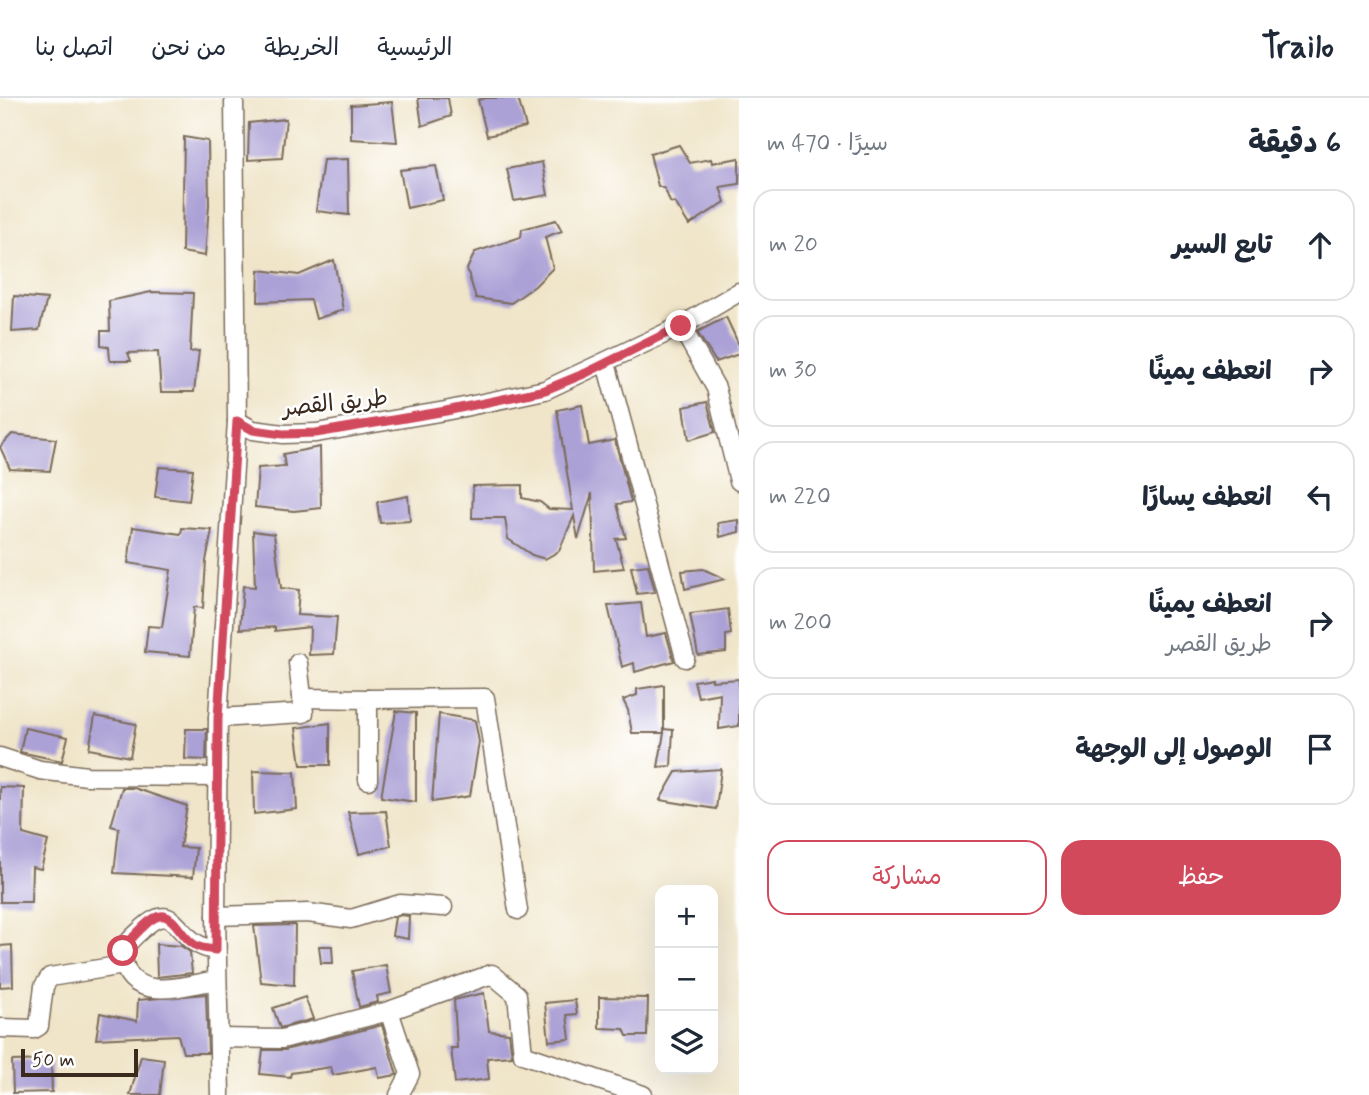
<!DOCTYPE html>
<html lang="ar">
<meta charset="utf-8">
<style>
:root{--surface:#fff;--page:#f2f2f3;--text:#1f2937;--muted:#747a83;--line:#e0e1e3;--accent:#d1495b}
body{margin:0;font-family:Mynerve,"Playpen Sans Arabic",sans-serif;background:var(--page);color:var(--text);direction:rtl}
.controls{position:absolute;right:21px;bottom:21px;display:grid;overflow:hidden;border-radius:14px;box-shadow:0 7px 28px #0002}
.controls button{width:63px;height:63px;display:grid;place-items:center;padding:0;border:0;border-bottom:2px solid var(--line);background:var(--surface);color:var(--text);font:35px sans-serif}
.scale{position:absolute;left:21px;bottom:18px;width:117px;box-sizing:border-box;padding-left:7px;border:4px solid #3b2a1e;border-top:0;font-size:19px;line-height:24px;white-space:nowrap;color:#3b2a1e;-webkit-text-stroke:5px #fff;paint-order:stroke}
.stop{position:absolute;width:21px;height:21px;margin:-16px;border:5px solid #d1495b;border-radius:50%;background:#fff}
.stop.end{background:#d1495b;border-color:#fff;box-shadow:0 2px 7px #0008}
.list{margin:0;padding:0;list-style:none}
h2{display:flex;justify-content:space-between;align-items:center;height:91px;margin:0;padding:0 28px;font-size:30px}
h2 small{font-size:23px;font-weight:400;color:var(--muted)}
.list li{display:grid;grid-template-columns:46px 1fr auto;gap:21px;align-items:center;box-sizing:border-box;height:112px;margin:0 14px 14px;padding:0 14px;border:2px solid var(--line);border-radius:21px}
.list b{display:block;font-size:26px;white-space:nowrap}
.list p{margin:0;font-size:23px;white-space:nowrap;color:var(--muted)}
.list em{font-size:23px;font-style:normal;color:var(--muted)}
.actions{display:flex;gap:14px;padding:21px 28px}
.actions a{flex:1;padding:16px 0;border:2px solid var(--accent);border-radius:21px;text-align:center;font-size:24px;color:var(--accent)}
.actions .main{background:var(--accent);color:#fff}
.icon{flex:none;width:38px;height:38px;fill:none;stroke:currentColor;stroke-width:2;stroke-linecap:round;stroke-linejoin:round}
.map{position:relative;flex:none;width:739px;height:997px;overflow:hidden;direction:ltr}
header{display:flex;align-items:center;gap:42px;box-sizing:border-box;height:98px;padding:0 35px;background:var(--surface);border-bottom:2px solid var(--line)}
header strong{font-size:33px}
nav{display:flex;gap:38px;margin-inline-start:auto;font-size:24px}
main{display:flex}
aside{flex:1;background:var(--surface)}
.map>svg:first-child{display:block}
.building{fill:#aca1d6}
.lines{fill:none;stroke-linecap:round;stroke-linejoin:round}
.minor-casing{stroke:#7a6b5a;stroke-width:21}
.minor{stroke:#fff;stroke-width:18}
.route{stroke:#d1495b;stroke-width:9}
.labels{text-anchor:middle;stroke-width:5;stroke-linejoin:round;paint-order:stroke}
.street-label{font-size:23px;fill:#3b2a1e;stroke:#fff}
</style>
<header>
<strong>Trailo</strong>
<nav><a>الرئيسية</a><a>الخريطة</a><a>من نحن</a><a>اتصل بنا</a></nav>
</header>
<main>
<aside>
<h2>6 دقيقة<small>سيرًا · 470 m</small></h2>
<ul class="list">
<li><svg class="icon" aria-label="ahead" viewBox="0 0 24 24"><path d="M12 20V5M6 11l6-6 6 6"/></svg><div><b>تابع السير</b></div><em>20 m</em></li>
<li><svg class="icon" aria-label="right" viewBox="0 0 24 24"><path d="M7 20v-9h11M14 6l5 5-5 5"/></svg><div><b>انعطف يمينًا</b></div><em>30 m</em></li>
<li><svg class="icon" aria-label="left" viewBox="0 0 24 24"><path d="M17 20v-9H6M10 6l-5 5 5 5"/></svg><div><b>انعطف يسارًا</b></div><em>220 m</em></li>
<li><svg class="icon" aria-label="right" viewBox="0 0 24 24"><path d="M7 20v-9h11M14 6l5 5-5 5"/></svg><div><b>انعطف يمينًا</b><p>طريق القصر</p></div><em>200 m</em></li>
<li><svg class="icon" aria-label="arrive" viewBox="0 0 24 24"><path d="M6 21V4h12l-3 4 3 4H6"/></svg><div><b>الوصول إلى الوجهة</b></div></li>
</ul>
<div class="actions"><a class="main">حفظ</a><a>مشاركة</a></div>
</aside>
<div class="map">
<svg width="739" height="997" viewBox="0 0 739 997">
<rect width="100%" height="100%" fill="#fff"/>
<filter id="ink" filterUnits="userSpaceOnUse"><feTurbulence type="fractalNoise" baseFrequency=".0143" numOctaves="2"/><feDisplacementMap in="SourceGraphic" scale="14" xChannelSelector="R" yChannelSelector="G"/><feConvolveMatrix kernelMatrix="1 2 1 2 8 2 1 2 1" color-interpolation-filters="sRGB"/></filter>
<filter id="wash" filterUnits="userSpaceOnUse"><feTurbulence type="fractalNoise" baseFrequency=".00686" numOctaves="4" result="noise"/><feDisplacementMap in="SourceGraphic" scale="28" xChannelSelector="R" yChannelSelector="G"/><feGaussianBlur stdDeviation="1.57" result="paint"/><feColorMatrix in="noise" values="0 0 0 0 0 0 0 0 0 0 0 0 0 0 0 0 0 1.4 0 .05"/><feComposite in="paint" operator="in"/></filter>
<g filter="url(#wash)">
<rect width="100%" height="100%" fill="#f0e5c9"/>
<g id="blocks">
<!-- building -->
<g class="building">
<path d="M418,0H448L451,18L422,28Z"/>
<path d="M486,0H518L526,29L487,38L478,2Z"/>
<path d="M392,4L397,44L351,41V7Z"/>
<path d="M286,21L282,60L248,62L249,25Z"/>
<path d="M184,39L208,43L209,107L205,158L182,154Z"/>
<path d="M679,47L690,65L711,61L712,65L739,60V86L720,89L725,104L689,127L676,106L670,104L665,91L658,88L650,56Z"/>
<path d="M348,61L349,117L316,113L323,62Z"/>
<path d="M542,64L548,97L514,103L507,71Z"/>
<path d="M436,68L443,102L407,110L400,72Z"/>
<path d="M556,122L562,133L545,139L553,170L535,188L511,205L476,200L467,171L475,154L521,139L522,131Z"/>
<path d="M334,162L343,212L316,221L311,202L258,204L259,172L299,177Z"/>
<path d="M151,194L193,195L190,254L199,253L194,294H161L158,254L128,255L131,263H110L109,249L101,247V233H110L109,203Z"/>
<path d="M14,198L47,201L39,232L12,234Z"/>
<path d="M726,219L739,247V256L716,264L697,234Z"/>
<path d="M707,304L715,334L689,342L684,309Z"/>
<path d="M582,307L589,347L615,342L631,404L617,406L626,440L616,441L624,470L594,473L592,395L578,441L574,418L559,453L545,461L532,457L508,441L505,420H472L473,388L522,387V400L540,404L549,411L573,412L557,312Z"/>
<path d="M12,336L56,341L50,373L10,371L0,349Z"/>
<path d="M320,349L321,410L294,413L255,409L258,370L285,368L283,356Z"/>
<path d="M159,369L193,371L189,403L155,399Z"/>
<path d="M408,398L410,423L380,425L377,404Z"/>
<path d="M739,422V434L720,439L718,425Z"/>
<path d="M133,429L181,436L182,430L212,432L206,463L203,510L194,509L190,558L145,554L148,528L162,529L171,472L128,465Z"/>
<path d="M253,433L274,436L281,490L299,492L297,517L337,519L334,556L309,557L310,529L275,533V529L240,531L243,488L255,489Z"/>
<path d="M648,467L655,494L637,496L631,469Z"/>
<path d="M703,471L725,481L685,491L682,473Z"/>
<path d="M641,505L646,539L666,535L674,563L635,574L634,565L622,569L608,508Z"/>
<path d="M728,511L731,536L726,537V554L698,557L690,516Z"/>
<path d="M712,580V583L739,581V628L719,631L720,595L698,599L694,583Z"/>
<path d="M664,587V635V631L673,632L671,668L658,669L664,635H632L628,612L623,602L637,597V591Z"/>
<path d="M396,613L416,615V704L381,699Z"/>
<path d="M439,616L475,622L479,644L470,698L432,704Z"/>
<path d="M95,618L136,626L130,659L89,651Z"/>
<path d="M330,625V667H301L296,630Z"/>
<path d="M25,630L68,639L62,663L20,654Z"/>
<path d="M186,631H207L206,662L185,661Z"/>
<path d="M721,671L716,711L660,702L676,674Z"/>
<path d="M253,673L295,674L297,711L254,716Z"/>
<path d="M0,689L24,690L23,736L48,743L41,771L32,769L31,804H0Z"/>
<path d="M122,690H134L187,708L180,749L196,750L193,779L114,775L119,730L111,728Z"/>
<path d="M386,713L391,748L359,756L348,714Z"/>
<path d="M401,817L409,818L408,841L392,838L395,819Z"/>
<path d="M295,827L294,887L261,884L254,828Z"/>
<path d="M156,846L181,848L190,854L192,875L157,879Z"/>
<path d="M12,847L13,888L0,889V848Z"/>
<path d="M319,848H332L333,865H321Z"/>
<path d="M386,867L391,895L377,898L378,904L359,909L352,873Z"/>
<path d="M484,895L489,933L509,935L512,958L487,960L489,981L455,985L451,950H457L454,902Z"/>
<path d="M206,896L208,955H183L178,937L96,941L100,915L137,923L138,902Z"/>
<path d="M305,899L313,921L280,930L273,910Z"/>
<path d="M599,899L648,900L647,938H627L624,931L599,930Z"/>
<path d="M575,902L577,916L567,917L570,941L549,943L545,905Z"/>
<path d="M382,927L397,977L379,980L377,969L333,977L331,969L291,975L290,979L260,976L263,952H285Z"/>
<path d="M141,958L164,961L160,997H130Z"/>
<path d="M51,962L52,994L13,995L12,963Z"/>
</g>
</g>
</g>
<g filter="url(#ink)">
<use href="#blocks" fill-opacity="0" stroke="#7a6b5a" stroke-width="2"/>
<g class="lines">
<!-- minor casing -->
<g class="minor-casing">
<g id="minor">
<path d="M681,228L716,290L739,383"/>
<path d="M606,265L685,560"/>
<path d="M237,323L253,332L283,336L316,335L445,313L545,292L681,228L739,194"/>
<path d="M302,600L368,601V682"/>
<path d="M368,601L485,600L518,812"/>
<path d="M218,620L304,615L298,565"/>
<path d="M0,659L40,672L87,678L218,679"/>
<path d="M216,818L308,815L351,821L400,806L443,809"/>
<path d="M216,852C172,847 179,795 140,833C131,841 124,847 123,860C130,907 185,887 217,882"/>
<path d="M389,913L492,876L517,897L523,956L643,997"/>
<path d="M0,930L34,931L39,928L44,888L50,879L124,867"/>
<path d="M219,940L282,941L389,913L410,976L399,997"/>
<path d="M220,997L216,818L218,620L237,323L234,0"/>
</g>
</g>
<!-- minor -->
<use href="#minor" class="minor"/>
</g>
</g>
<g class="lines" filter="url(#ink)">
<!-- route -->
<path class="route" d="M123,853C128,843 136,836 144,828C172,801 175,835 195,847C201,851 209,851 216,852L218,620L237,323L253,332L283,336L316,335L446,313L545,292L586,275L681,228"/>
</g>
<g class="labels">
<!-- street labels -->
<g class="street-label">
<text transform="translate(335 304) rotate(-6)" y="8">طريق القصر</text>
</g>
</g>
</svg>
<div class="controls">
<button>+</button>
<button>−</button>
<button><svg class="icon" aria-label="layers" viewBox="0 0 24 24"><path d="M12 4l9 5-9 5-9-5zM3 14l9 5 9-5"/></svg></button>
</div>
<div class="scale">50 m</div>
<div class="stop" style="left:123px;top:853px"></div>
<div class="stop end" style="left:681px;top:228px"></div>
</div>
</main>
